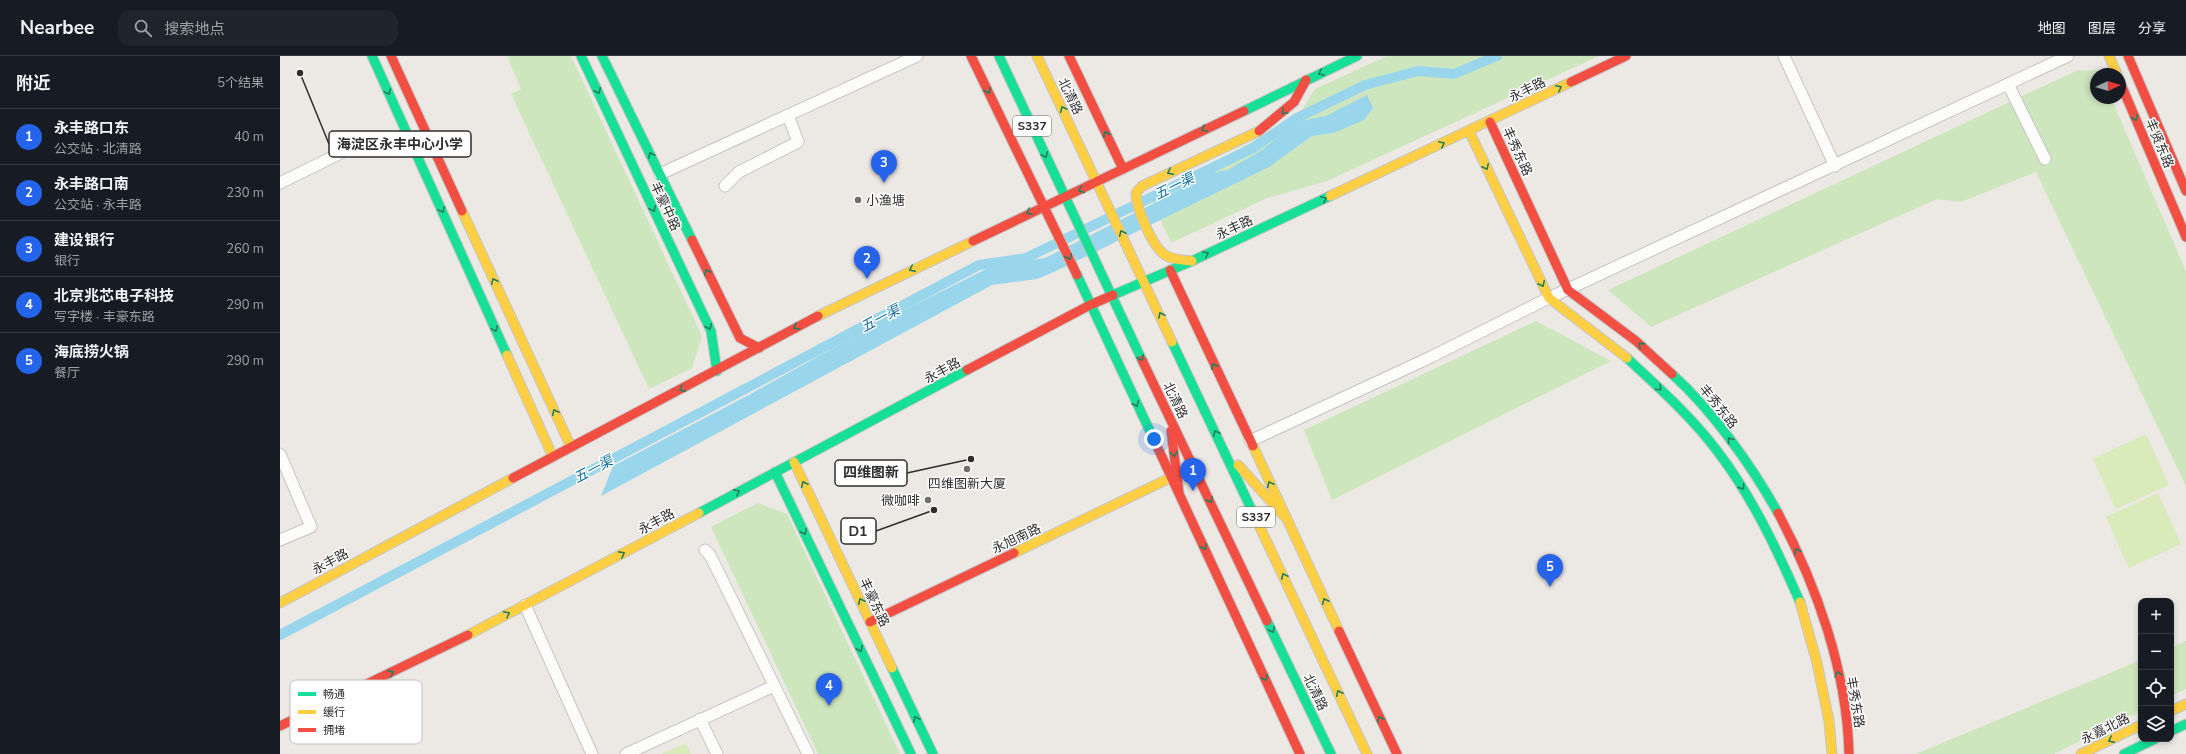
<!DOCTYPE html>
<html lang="zh">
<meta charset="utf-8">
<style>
:root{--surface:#171b24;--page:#20242c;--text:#f1f3f6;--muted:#9ea1a6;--line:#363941;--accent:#2563eb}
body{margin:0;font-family:"Nunito Sans","Noto Sans SC",sans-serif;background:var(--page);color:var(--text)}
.controls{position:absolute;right:12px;bottom:12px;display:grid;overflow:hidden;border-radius:8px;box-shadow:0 2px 6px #0003}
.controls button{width:36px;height:36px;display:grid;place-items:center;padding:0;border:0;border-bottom:1px solid var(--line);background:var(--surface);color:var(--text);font:20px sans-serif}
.compass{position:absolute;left:1810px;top:12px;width:36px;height:36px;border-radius:50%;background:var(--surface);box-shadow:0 2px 6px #0003;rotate:86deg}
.you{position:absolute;left:874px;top:383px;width:14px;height:14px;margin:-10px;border:3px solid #fff;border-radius:50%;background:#1a73e8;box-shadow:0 0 0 6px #1a73e833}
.badge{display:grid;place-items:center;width:26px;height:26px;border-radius:50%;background:var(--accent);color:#fff;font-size:13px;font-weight:700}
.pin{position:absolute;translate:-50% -33px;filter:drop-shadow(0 1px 2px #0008)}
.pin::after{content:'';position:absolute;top:21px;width:14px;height:12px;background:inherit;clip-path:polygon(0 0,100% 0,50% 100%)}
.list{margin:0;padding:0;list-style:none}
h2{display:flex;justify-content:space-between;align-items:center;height:52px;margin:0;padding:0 16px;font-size:17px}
h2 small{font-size:13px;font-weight:400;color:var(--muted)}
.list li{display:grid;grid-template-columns:26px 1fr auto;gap:12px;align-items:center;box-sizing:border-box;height:56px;padding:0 16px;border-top:1px solid var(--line)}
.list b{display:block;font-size:15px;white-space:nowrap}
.list p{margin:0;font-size:13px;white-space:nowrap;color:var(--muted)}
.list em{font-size:13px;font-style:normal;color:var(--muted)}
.icon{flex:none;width:22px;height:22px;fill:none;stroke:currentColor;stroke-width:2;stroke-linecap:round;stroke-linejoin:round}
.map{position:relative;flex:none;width:1906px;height:698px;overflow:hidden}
header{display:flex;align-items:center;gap:24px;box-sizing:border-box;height:56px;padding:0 20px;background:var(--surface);border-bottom:1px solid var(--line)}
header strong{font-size:19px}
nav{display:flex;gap:22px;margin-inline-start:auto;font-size:14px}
.search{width:280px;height:36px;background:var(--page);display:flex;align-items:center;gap:10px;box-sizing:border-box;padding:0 14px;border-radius:12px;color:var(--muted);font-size:15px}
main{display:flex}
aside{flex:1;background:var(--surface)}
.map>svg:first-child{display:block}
.green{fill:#cee6be}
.pitch{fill:#d9eabb}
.water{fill:#99d6ec}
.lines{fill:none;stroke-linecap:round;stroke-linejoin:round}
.canal{stroke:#99d6ec;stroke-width:10}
.street-casing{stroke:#c5c4c5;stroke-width:13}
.fast-casing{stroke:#c5c4c5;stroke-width:11}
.slow-casing{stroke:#c5c4c5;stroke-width:11}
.jam-casing{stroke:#c5c4c5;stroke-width:11}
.street{stroke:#fcfcfb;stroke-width:11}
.fast{stroke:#16e098;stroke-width:9}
.slow{stroke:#ffcf43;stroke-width:9}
.jam{stroke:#f24e42;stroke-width:9}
.oneway{stroke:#237e5e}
.poi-dot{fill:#706f6e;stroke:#fff;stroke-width:1.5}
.labels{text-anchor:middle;stroke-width:3;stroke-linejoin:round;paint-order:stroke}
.shield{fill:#fff;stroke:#6d6d6d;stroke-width:1}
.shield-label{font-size:12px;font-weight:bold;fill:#2e2e2e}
.street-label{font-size:13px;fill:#2e2e2e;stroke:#fff}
.poi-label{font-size:13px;fill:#2e2e2e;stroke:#fff;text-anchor:start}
.water-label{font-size:14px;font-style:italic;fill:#0d6fa3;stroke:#fff}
.key{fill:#fff;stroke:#c0c0c0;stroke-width:1}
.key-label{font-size:11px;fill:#2e2e2e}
.leader{fill:none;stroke:#2e2e2e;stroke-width:1.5}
.callout-dot{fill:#2e2e2e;stroke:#fff;stroke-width:1.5}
.callout{fill:#fff;stroke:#2e2e2e;stroke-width:1.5}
.callout-label{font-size:14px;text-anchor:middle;font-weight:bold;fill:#2e2e2e}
</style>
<header>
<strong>Nearbee</strong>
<div class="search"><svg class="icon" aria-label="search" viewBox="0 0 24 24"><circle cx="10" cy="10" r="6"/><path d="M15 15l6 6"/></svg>搜索地点</div>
<nav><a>地图</a><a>图层</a><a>分享</a></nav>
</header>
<main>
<aside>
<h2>附近<small>5个结果</small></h2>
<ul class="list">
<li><span class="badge">1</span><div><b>永丰路口东</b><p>公交站 · 北清路</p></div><em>40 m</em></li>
<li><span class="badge">2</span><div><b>永丰路口南</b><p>公交站 · 永丰路</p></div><em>230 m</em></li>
<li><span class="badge">3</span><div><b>建设银行</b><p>银行</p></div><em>260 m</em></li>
<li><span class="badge">4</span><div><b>北京兆芯电子科技</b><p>写字楼 · 丰豪东路</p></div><em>290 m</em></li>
<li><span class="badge">5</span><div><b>海底捞火锅</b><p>餐厅</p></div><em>290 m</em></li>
</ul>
</aside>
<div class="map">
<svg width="1906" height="698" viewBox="0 0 1906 698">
<rect width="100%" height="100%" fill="#ece8e4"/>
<!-- green -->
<g class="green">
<path d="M227,0H291L422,280L412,312L369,333L231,38L241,33Z"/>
<path d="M1107,0H1319L1047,125L987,142L891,187L871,143L1019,59L1035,33Z"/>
<path d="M1798,14L1820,15L1821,18H1816V42H1831L1906,215V430L1756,116L1681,146L1657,143L1371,271L1328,234Z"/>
<path d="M1256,265L1331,305L1052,444L1024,374Z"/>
<path d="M478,447L507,458L620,698H538L431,471Z"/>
<path d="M1906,585V633L1891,640V592Z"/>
<path d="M1861,604V655L1774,698H1636Z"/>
</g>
<!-- pitch -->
<g class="pitch">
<path d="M1866,378L1889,429L1836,453L1813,403Z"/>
<path d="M1878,437L1901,488L1849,512L1826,461Z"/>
<path d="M406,687L411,698H382Z"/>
</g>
<!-- water -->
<path class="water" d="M1087,39L1093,52L1084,64L1054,77L1032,80L989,111L774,216L757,223L712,229L321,440L333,410L465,341L591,271L712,210L765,202L890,139L926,118L948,114L982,94L1016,66L1046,60Z"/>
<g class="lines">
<!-- canal -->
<path class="canal" d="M0,579L699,209L746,202L973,92L1017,62L1085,29L1138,15L1174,18L1217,0"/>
<!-- street casing -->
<g class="street-casing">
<g id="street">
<path d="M1504,0L1555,110"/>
<path d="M1728,28L1765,103"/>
<path d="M380,118L637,0"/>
<path d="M0,127L79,88"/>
<path d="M445,130L459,116L518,86L508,59"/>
<path d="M970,385L1151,301L1269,242L1788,0"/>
<path d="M0,398L31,471L0,484"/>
<path d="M425,494L430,499L528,698"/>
<path d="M245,549L312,698"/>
<path d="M420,663L437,698"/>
<path d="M346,698L494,630"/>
</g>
</g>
<!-- fast casing -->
<g class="fast-casing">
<g id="fast">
<path d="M92,0L227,299"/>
<path d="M301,0L431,275L437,315"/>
<path d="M322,0L412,184"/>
<path d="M719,0L862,304"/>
<path d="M964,55L1077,0"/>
<path d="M797,219L875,386"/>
<path d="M833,239L912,205L1050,140"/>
<path d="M892,286L976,463"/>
<path d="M1347,302C1379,332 1412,361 1438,396C1473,442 1497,494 1520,546"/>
<path d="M1392,318C1432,354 1472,410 1498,457"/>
<path d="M495,416L631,698"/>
<path d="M419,457L687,314"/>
<path d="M987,565L1051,698"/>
<path d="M612,612L653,698"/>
<path d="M1891,675L1906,668"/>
<path d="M1844,698L1875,683"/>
</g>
</g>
<!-- slow casing -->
<g class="slow-casing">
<g id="slow">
<path d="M757,0L892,286"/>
<path d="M1829,0L1837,18"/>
<path d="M1189,75L1269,242L1347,302"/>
<path d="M1050,140L1291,26"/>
<path d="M182,155L291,391"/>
<path d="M912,205C903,204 892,204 885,199C872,190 856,152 856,137L862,130L979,75"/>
<path d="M538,260L693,185"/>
<path d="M227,299L273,401"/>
<path d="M973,390L1059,575"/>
<path d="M514,406L612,612"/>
<path d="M958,409L1006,462"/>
<path d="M976,463L1087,698"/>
<path d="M734,497L892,421"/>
<path d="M1520,546L1537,607L1549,665L1552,698"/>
<path d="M0,547L233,422"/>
<path d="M188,579L419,457"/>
<path d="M1891,655L1906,648"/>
<path d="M1801,698L1861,669"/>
</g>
</g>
<!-- jam casing -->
<g class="jam-casing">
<g id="jam">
<path d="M111,0L182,155"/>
<path d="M691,0L797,219"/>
<path d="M789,0L843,113"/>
<path d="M1848,0L1906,135"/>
<path d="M1291,26L1346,0"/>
<path d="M1840,26L1906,181"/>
<path d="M1210,66L1288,234L1356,285L1392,318"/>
<path d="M979,75L1014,46L1026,24"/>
<path d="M412,184L460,282L479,292"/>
<path d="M693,185L964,55"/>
<path d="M890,214L973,390"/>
<path d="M862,304L987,565"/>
<path d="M687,314L810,249L833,239"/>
<path d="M891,375L899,436"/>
<path d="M875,386L1020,698"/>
<path d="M233,422L538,260"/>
<path d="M1498,457C1537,530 1567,615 1569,698"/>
<path d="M590,566L734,497"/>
<path d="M1059,575L1117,698"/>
<path d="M0,670L188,579"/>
</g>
</g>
<!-- street -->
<use href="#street" class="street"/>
<!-- fast -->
<use href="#fast" class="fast"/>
<!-- slow -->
<use href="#slow" class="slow"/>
<!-- jam -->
<use href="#jam" class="jam"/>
</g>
<!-- one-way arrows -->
<defs><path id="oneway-chevron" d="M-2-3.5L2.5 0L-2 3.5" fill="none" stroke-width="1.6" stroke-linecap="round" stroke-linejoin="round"/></defs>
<g class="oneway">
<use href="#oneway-chevron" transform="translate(1041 17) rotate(155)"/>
<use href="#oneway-chevron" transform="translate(1279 32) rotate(-26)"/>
<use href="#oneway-chevron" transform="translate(318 35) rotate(65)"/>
<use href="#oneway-chevron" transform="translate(708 35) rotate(65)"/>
<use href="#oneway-chevron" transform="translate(108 36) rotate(66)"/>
<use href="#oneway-chevron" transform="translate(783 53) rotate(-116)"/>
<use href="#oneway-chevron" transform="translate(1004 56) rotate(135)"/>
<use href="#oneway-chevron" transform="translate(1855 62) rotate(67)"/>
<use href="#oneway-chevron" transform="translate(924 73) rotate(154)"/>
<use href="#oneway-chevron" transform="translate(826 78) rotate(-115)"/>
<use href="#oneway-chevron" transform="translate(1162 88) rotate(-25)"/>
<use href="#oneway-chevron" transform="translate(371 99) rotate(-116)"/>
<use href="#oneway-chevron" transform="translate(765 99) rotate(65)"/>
<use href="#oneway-chevron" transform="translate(1206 111) rotate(64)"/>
<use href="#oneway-chevron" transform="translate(890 116) rotate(154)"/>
<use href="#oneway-chevron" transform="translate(801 134) rotate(156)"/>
<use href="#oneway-chevron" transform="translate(1044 143) rotate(-25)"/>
<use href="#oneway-chevron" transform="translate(373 153) rotate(65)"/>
<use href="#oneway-chevron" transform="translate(162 154) rotate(66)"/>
<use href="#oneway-chevron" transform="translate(749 156) rotate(154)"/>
<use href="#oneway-chevron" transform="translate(842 177) rotate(-115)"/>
<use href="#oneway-chevron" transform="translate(926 198) rotate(-25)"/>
<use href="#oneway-chevron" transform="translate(789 201) rotate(65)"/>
<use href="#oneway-chevron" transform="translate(632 213) rotate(154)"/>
<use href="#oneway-chevron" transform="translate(427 216) rotate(-116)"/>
<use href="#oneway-chevron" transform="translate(214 225) rotate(-115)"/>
<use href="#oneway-chevron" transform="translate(1262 228) rotate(64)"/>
<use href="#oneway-chevron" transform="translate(881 259) rotate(-115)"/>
<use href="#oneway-chevron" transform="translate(429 271) rotate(67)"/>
<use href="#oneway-chevron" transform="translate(516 271) rotate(151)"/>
<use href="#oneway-chevron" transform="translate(215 273) rotate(66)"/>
<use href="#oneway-chevron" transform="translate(1361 289) rotate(-138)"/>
<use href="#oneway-chevron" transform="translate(861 302) rotate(65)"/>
<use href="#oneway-chevron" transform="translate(934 310) rotate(-115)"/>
<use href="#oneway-chevron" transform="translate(1379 332) rotate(43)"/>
<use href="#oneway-chevron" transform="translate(402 333) rotate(152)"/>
<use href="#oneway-chevron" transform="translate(856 348) rotate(64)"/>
<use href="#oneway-chevron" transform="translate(275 356) rotate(-115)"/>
<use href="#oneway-chevron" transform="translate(936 377) rotate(-115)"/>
<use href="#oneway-chevron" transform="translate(1450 384) rotate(-128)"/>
<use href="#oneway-chevron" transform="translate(894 398) rotate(83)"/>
<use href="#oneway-chevron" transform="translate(524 428) rotate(-116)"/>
<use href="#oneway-chevron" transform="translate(990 428) rotate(-115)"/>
<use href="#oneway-chevron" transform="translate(1462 431) rotate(55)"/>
<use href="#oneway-chevron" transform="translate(457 436) rotate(-28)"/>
<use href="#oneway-chevron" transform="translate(930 444) rotate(64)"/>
<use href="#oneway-chevron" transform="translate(524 476) rotate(64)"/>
<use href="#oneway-chevron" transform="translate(924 491) rotate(65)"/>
<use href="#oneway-chevron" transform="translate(1517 495) rotate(-113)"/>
<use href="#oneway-chevron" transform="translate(342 498) rotate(-28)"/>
<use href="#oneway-chevron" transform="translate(1004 520) rotate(-115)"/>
<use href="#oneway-chevron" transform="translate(581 545) rotate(-116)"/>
<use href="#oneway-chevron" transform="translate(1045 545) rotate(-115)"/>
<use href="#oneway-chevron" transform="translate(227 558) rotate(-28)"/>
<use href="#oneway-chevron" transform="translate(992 574) rotate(64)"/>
<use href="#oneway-chevron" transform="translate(580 593) rotate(64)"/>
<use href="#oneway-chevron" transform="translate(111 617) rotate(-26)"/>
<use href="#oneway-chevron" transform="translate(1558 618) rotate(-103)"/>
<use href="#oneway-chevron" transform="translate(985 622) rotate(65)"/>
<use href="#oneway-chevron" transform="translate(1059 637) rotate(-115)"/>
<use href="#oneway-chevron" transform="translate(636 663) rotate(-115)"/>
<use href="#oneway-chevron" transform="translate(1100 663) rotate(-115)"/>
<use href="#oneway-chevron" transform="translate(1831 684) rotate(154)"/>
</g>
<!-- markers -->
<g class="poi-dot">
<circle cx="578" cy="144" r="4"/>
<circle cx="687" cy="413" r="4"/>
<circle cx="648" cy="444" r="4"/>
</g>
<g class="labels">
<!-- shield labels -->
<g class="shield">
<rect x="733" y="60" width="38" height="20" rx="3"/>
<rect x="957" y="451" width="38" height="20" rx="3"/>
</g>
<g class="shield-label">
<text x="752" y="74">S337</text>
<text x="976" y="465">S337</text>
</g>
<!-- street labels -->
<g class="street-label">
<text transform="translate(1247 33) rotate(-26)" y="5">永丰路</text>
<text transform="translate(791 40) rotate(64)" y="5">北清路</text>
<text transform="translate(1880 87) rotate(67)" y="5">丰贤东路</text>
<text transform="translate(1238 95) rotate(65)" y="5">丰秀东路</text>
<text transform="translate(386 150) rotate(65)" y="5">丰豪中路</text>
<text transform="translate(954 171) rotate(-25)" y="5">永丰路</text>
<text transform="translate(662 314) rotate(-28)" y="5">永丰路</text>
<text transform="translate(896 344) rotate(64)" y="5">北清路</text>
<text transform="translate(1439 350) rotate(51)" y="5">丰秀东路</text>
<text transform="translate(376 465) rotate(-28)" y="5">永丰路</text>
<text transform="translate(736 482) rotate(-25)" y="5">永旭南路</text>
<text transform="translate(50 505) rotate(-28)" y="5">永丰路</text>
<text transform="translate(595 546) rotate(65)" y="5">丰豪东路</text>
<text transform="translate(1036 636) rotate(64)" y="5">北清路</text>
<text transform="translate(1576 646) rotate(80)" y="5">丰秀东路</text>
<text transform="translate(1825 672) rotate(-26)" y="5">永嘉北路</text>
</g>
<!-- poi labels -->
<g class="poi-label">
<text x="586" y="149">小渔塘</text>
<text x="687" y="432" text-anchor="middle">四维图新大厦</text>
<text x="640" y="449" text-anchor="end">微咖啡</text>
</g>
<!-- water labels -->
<g class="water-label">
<text transform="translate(894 130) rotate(-26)" y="5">五一渠</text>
<text transform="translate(600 262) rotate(-28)" y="5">五一渠</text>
<text transform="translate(313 413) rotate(-28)" y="5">五一渠</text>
</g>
</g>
<!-- legend -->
<rect x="10" y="624" width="132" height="64" rx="6" class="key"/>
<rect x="18" y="636" width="18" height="4" fill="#16e098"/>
<rect x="18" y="654" width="18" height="4" fill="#ffcf43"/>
<rect x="18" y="672" width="18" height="4" fill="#f24e42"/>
<g class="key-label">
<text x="43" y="642">畅通</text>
<text x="43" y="660">缓行</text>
<text x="43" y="678">拥堵</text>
</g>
<!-- callouts -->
<path class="leader" d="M20 17L49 88M691 403L627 417M654 454L596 475"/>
<g class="callout-dot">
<circle cx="20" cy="17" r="4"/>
<circle cx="691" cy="403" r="4"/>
<circle cx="654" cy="454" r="4"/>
</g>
<g class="callout">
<rect x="49" y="75" width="142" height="26" rx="4"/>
<rect x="555" y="404" width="72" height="26" rx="4"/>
<rect x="561" y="462" width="35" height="26" rx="4"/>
</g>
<g class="callout-label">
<text x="120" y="93">海淀区永丰中心小学</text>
<text x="591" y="421">四维图新</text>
<text x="578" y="480">D1</text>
</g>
</svg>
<div class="controls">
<button>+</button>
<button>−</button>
<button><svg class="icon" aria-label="locate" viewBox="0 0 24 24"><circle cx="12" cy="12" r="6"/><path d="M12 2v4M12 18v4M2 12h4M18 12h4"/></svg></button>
<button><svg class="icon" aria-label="layers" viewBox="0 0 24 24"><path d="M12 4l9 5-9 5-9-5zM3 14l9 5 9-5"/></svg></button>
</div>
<svg class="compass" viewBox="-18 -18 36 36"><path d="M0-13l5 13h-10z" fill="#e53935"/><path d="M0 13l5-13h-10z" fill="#9ea1a6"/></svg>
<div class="you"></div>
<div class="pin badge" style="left:913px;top:435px">1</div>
<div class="pin badge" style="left:587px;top:223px">2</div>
<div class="pin badge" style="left:604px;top:127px">3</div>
<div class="pin badge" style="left:549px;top:650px">4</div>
<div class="pin badge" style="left:1270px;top:531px">5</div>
</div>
</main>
